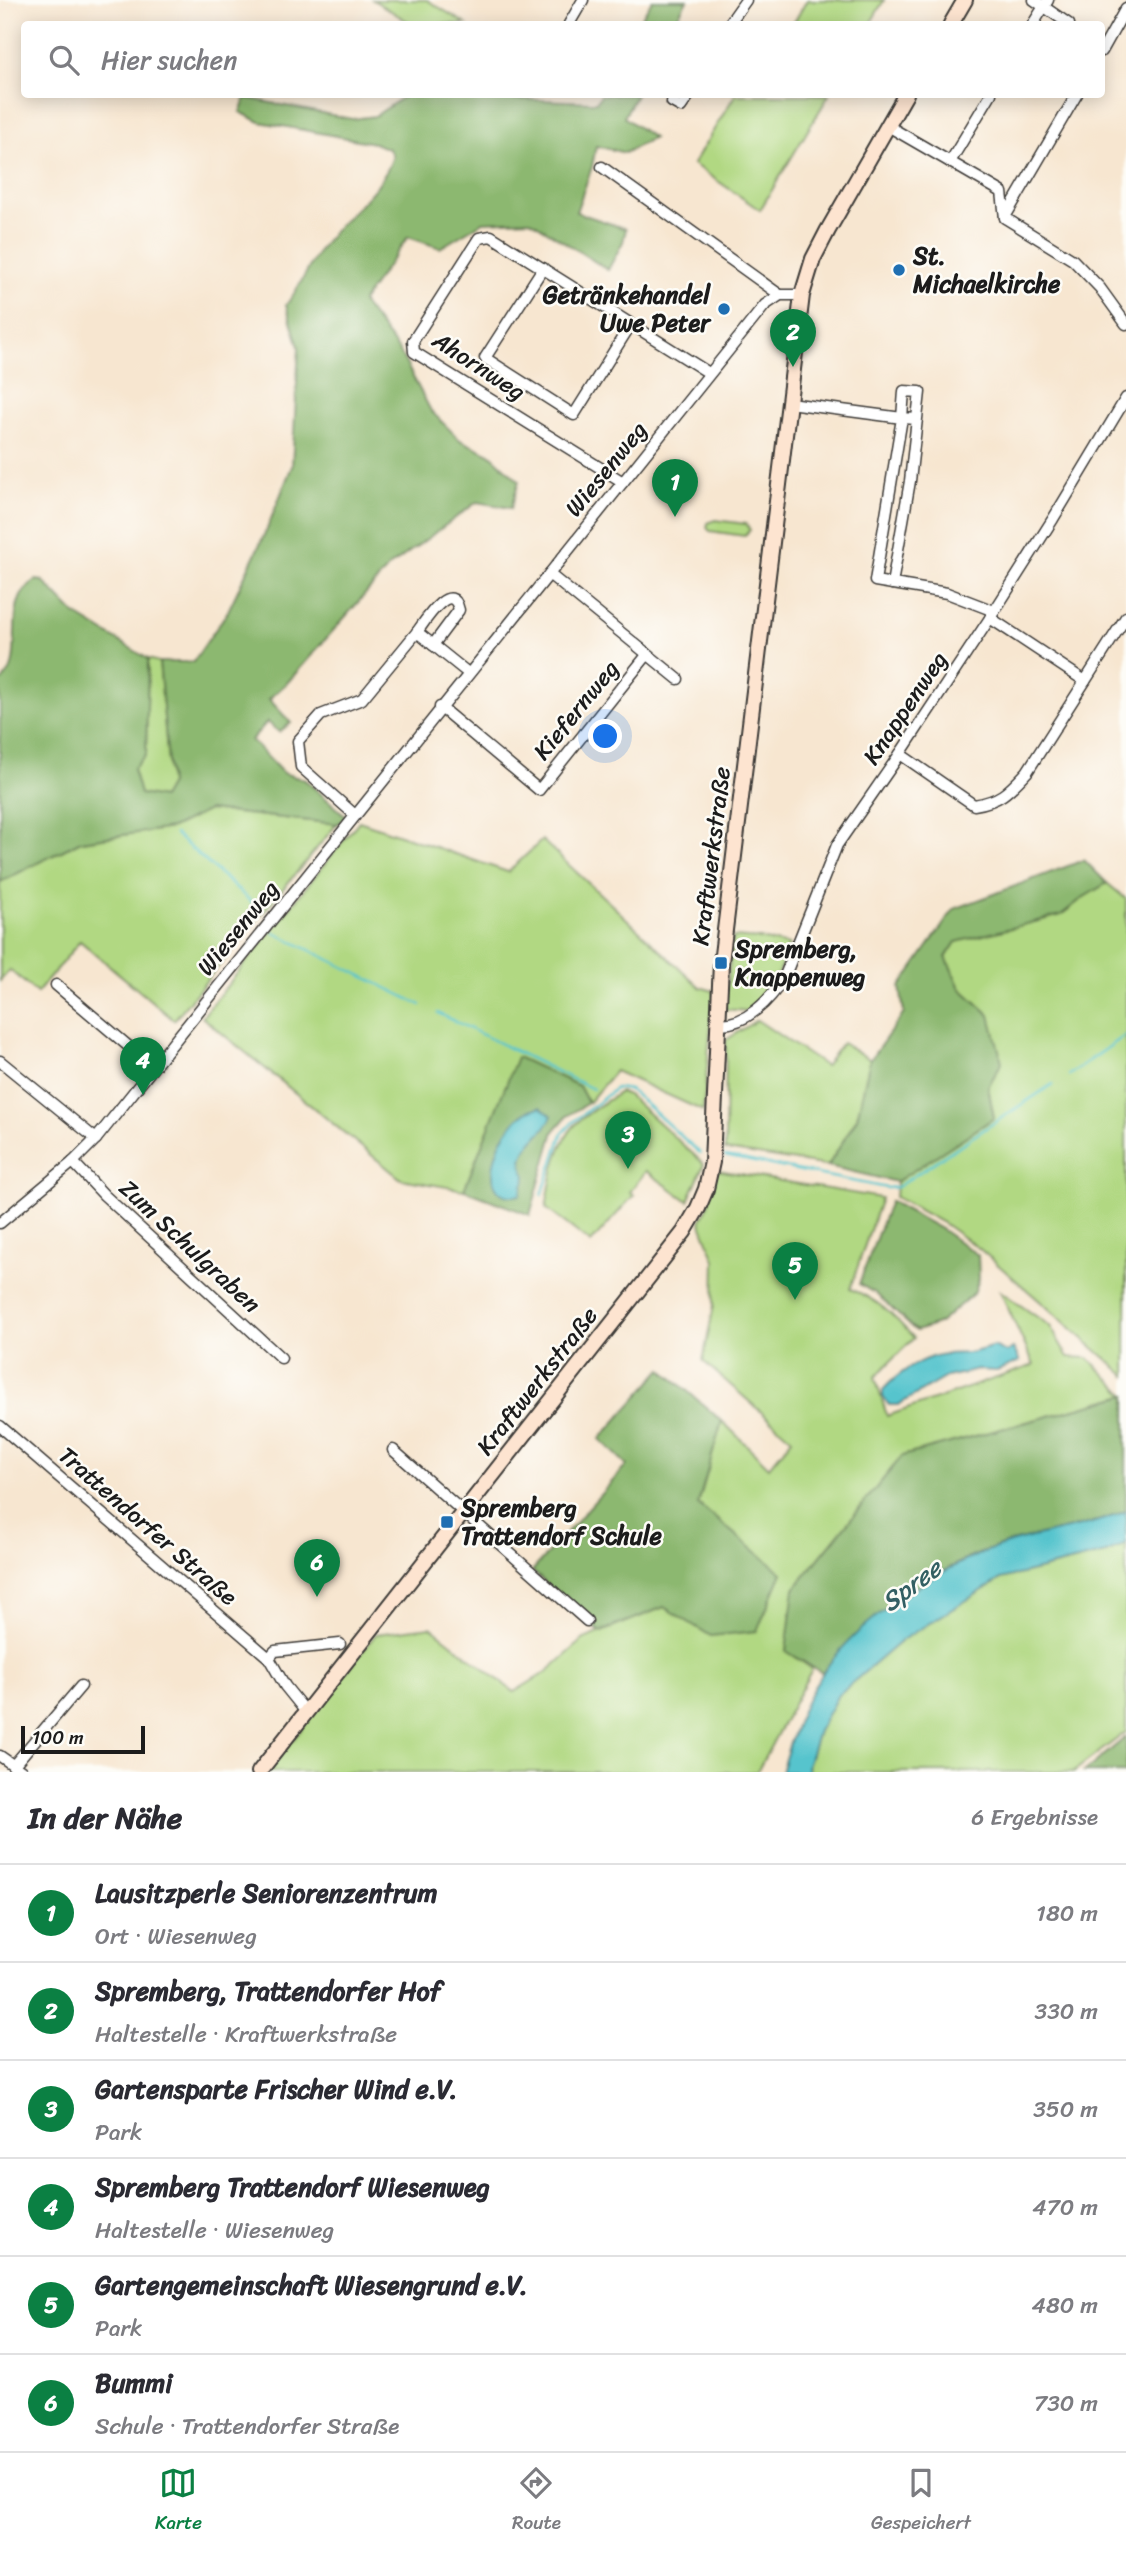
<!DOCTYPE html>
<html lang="de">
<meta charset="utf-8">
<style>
:root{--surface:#fff;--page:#f2f2f3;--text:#2b2b33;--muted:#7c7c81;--line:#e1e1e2;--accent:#0b8043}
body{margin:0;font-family:Sriracha,sans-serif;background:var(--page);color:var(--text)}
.scale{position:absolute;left:21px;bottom:18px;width:124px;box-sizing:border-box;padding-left:7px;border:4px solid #1c1c1c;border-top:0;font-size:19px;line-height:24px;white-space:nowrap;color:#1c1c1c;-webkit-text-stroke:5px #fdfcf7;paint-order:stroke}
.you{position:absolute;left:606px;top:737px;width:24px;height:24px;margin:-18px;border:5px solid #fff;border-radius:50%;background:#1a73e8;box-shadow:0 0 0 10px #1a73e833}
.badge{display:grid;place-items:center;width:46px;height:46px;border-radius:50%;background:var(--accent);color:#fff;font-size:23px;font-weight:700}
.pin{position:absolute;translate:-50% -58px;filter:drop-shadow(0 2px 4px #0008)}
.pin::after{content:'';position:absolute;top:37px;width:24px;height:21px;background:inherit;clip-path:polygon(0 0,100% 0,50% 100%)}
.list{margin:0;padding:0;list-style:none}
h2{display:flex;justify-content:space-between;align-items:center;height:91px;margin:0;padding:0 28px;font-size:30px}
h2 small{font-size:23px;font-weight:400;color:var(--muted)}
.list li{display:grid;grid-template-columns:46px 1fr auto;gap:21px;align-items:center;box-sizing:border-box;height:98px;padding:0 28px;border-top:2px solid var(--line)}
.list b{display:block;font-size:26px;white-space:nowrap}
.list p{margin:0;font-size:23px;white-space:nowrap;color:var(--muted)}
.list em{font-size:23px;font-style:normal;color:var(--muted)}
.icon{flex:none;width:38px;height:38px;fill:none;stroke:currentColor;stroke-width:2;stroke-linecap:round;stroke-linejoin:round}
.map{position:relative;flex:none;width:1126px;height:1772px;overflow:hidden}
.search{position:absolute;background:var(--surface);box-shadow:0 4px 18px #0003;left:21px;right:21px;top:21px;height:77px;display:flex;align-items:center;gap:18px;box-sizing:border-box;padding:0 24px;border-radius:7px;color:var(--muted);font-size:26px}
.sheet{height:679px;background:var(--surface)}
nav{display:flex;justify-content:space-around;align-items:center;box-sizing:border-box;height:98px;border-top:2px solid var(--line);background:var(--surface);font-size:19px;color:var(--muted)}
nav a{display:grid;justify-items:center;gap:4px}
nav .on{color:var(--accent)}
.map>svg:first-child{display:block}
.green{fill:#b1d882;stroke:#667a4f;stroke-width:2}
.forest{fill:#8cb870;stroke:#546a46;stroke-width:2}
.water{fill:#56c4cd;stroke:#397074;stroke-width:2}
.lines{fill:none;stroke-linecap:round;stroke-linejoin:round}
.stream{stroke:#56c4cd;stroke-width:2.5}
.street-casing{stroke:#3d3a37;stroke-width:13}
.secondary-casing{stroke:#3d3a37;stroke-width:18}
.street{stroke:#fff;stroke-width:10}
.secondary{stroke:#fde4d0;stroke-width:14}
.poi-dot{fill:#1f6fb2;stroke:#fdfcf7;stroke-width:2.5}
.labels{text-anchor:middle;stroke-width:5;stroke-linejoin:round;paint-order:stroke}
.poi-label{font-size:24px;font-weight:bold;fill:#1c1c1c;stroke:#fdfcf7;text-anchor:start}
.street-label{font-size:24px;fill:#1c1c1c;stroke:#fdfcf7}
.water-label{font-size:26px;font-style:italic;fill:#335f63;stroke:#fdfcf7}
</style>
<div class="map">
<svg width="1126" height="1772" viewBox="0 0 1126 1772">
<rect width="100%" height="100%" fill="#fdfcf7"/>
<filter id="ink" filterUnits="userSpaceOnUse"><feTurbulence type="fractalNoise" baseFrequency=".0143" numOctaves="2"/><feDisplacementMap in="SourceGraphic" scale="14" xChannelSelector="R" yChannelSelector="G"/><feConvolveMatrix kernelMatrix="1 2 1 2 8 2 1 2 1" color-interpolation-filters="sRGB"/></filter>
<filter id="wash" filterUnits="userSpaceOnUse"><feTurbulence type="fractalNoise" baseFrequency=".00686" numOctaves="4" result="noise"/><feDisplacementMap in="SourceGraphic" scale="28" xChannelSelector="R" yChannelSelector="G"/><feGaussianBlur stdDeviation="1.57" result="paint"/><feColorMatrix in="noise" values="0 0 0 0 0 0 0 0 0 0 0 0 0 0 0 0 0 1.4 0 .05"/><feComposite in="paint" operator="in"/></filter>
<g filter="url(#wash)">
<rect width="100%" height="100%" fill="#f7e6d0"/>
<!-- green -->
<g class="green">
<path d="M373,0H427L466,24H412Z"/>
<path d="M807,0H884L870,24H793Z"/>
<path d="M735,95H829L760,210L693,164Z"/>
<path d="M715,520L746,524L750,530L744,536L710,531L707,528L708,523Z"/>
<path d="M148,659L159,662L170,785L162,798L140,794L133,769L146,755Z"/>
<path d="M209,810L337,824L174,1020L80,941L37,993L10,970L0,981V882L81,841L172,828Z"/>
<path d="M359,821L508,872L542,840L700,987L714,991L703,1111L615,1071L588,1103L579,1086L517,1058L464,1190L401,1179L202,1017Z"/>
<path d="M1107,883L1126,899V1376L981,1250L943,1223L895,1197L896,1182L994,1118L988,1087L990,1015L960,988L946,958L956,942L1061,915L1084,897Z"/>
<path d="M733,937L760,939L789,945L772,990L748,1011L724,1009Z"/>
<path d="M757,1020L825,1066L842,1043L871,1060L857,1118L828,1166L725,1150L726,1040Z"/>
<path d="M620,1092L628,1095L704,1164L688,1201L646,1171L630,1192L634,1195L591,1243L546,1208C551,1180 555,1147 575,1125C587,1112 606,1102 620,1092Z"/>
<path d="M717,1170L881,1198L850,1289C878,1299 894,1316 914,1338L875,1377L887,1416L1034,1365L1000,1291L1050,1326L1068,1357L1088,1358L1126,1395L902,1456L786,1650L812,1669L757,1772H268L376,1634L431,1627L514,1692L548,1671L584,1639L664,1607L711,1636L781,1573L698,1504L722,1421L769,1467L792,1439L703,1361L714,1305L715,1260L700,1221L707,1209Z"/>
<path d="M1126,1544V1732L1073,1772H808L807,1766L818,1731L838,1695L902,1640L1001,1579L1106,1553Z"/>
</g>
<!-- forest -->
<g class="forest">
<path d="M652,0H687L674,24H638Z"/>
<path d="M479,95L484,98L596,102L601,95H636L624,117L653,138L625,153L596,146L592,167L576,212L626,229L623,242L608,270L530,220L483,222L440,248L408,237L362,302L400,352L431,411L460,440L490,454L519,481L511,508L477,502L389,567L288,682L269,699L291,723L279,732L267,722L251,740L283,773L305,780L347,817L337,824L209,810L172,828L81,841L0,882V683C3,679 9,674 11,669C21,639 4,600 36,580L43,581L75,614L148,659L146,755L133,769L140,794L162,798L170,784L159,662H193L228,611L267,529L292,466L299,347L286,305C301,286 309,264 323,245C345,214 381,193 393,156L389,149L374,143L260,122L240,112L246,98L352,119L375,116L406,95Z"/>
<path d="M1084,860L1107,883L1084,897L1061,915L956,942L946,957L960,988L990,1015L1002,1062L988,1087L994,1118L896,1182L828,1166L857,1118L870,1060L904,1013L900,987L954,909Z"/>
<path d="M517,1057L579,1086L588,1103L567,1116L554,1131L530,1215L464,1190Z"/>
<path d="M890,1201L941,1229L978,1255L979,1279L974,1293L938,1324L916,1331L875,1293L859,1284Z"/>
<path d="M662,1369L722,1421L698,1504L782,1573L757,1631L711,1636L664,1607L600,1632L532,1571L627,1465L600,1439Z"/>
<path d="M1126,1395V1511C1089,1527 1051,1532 1013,1542C935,1564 875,1614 822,1673L786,1651L794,1589L902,1456Z"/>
<path d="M1126,1737V1772H1084Z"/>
</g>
<!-- water -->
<g class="water">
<path d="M540,1107L552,1116C544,1138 511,1147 526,1177L520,1195C470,1207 497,1113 540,1107Z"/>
<path d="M994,1346L1006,1352L1013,1348L1020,1361L997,1371L978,1370L946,1377L898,1405H889L883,1397V1390C896,1375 919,1359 939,1355C948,1353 958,1354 967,1353C976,1352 985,1349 994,1346Z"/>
<path d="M1126,1511V1544L1106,1553L1001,1579L902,1640L838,1695L818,1731L807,1766L808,1772H781C791,1738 802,1703 822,1674C859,1617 949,1561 1013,1542C1051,1531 1089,1527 1126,1511Z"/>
</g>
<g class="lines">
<!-- stream -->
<g class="stream">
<path d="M175,834L257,907L252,915"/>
<path d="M273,932L421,1005"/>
<path d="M438,1013L593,1089"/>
<path d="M1069,1075L1126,1035"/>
<path d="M725,1156L887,1188L897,1187L1053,1084"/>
<path d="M542,1195L562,1134L573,1122L616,1088L630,1090L700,1153"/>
</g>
</g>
</g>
<g filter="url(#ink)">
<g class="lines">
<!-- street casing -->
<g class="street-casing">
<g id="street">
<path d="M1034,0L1069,24"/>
<path d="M569,24L583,0"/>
<path d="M729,24L746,0"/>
<path d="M1033,24L1048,0"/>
<path d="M1102,51L1126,8"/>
<path d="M674,94L672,102L681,107L690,94"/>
<path d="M888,126L1002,192L1005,218L1073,260L1100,288L1126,324"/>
<path d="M950,162L991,94"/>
<path d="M602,167L780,295"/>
<path d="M1005,217L1077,94"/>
<path d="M543,268L485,358L574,415L631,324"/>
<path d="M789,403L902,418L875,581L947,593L994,611"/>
<path d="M623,482L414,352L413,341L479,238L491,236L709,373"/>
<path d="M549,574L678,679"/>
<path d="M892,584L910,481L920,392L904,391L902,418L917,419"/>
<path d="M990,618L1085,681"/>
<path d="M417,632C423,624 452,577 459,610L433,645"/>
<path d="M440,707L539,790L647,655"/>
<path d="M900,754L974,805C1001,801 1009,791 1027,772L1126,617"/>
<path d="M355,815L301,767L298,741L321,715L362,699L417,632L468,673"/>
<path d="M56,985L153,1067"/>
<path d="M717,1024C746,1026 770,1000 784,978L837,845L900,754L990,618L1053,519L1126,398"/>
<path d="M0,1061L96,1139"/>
<path d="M73,1162L104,1195L281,1358"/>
<path d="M0,1223L73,1162L96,1139L765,305L780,295H802"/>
<path d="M0,1426L269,1658L285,1686L306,1712"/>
<path d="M393,1450L587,1621"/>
<path d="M269,1658L275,1651L340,1644"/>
<path d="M0,1756L23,1772"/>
<path d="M13,1766L81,1686"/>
</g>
</g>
<!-- secondary casing -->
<g class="secondary-casing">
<g id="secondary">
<path d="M951,24L965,0"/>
<path d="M259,1772L684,1232L698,1208L706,1189L712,1162L721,963L802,295L813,259L828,230L906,94"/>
</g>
</g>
<!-- street -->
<use href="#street" class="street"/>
<!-- secondary -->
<use href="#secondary" class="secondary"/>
</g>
</g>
<!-- markers -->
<g class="poi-dot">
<circle cx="899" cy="270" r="7"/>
<circle cx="724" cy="309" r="7"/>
<rect x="714" y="956" width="14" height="14" rx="3.5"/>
<rect x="440" y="1515" width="14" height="14" rx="3.5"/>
</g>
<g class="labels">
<!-- poi labels -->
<g class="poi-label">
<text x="913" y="264">St.<tspan x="913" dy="28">Michaelkirche</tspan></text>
<text x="710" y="303" text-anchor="end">Getränkehandel<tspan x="710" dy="28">Uwe Peter</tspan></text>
<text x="735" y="957">Spremberg,<tspan x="735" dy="28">Knappenweg</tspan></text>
<text x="461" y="1516">Spremberg<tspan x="461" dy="28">Trattendorf Schule</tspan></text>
</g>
<!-- street labels -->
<g class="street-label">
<text transform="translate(479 366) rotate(33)" y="8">Ahornweg</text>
<text transform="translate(606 469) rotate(-51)" y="8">Wiesenweg</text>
<text transform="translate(905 708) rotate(-56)" y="8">Knappenweg</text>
<text transform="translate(576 710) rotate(-51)" y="8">Kiefernweg</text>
<text transform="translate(711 856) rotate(-83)" y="8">Kraftwerkstraße</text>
<text transform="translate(238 928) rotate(-51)" y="8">Wiesenweg</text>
<text transform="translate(190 1246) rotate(43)" y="8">Zum Schulgraben</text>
<text transform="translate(537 1381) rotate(-52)" y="8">Kraftwerkstraße</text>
<text transform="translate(148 1526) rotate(41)" y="8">Trattendorfer Straße</text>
</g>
<!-- water labels -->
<g class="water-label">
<text transform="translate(911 1585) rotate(-37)" y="9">Spree</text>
</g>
</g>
</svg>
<div class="scale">100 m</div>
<div class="you"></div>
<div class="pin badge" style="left:675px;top:517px">1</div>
<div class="pin badge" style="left:793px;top:367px">2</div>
<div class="pin badge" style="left:628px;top:1169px">3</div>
<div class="pin badge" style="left:143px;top:1095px">4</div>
<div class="pin badge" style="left:795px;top:1300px">5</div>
<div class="pin badge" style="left:317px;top:1597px">6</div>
<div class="search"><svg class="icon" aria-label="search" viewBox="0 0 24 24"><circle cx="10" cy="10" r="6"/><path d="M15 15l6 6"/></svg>Hier suchen</div>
</div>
<section class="sheet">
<h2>In der Nähe<small>6 Ergebnisse</small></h2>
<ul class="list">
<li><span class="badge">1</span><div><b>Lausitzperle Seniorenzentrum</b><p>Ort · Wiesenweg</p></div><em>180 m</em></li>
<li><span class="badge">2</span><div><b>Spremberg, Trattendorfer Hof</b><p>Haltestelle · Kraftwerkstraße</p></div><em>330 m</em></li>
<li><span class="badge">3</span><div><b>Gartensparte Frischer Wind e.V.</b><p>Park</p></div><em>350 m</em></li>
<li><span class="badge">4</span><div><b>Spremberg Trattendorf Wiesenweg</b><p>Haltestelle · Wiesenweg</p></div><em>470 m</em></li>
<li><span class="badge">5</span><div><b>Gartengemeinschaft Wiesengrund e.V.</b><p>Park</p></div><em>480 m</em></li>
<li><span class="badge">6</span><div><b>Bummi</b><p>Schule · Trattendorfer Straße</p></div><em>730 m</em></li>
</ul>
</section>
<nav>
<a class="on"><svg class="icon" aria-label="map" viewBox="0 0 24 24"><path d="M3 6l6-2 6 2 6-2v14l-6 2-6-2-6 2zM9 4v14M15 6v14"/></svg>Karte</a>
<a><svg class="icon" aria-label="directions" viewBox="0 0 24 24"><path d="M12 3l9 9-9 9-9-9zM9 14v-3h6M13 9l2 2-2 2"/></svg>Route</a>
<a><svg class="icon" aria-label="saved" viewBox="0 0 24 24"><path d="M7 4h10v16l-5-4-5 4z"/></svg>Gespeichert</a>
</nav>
